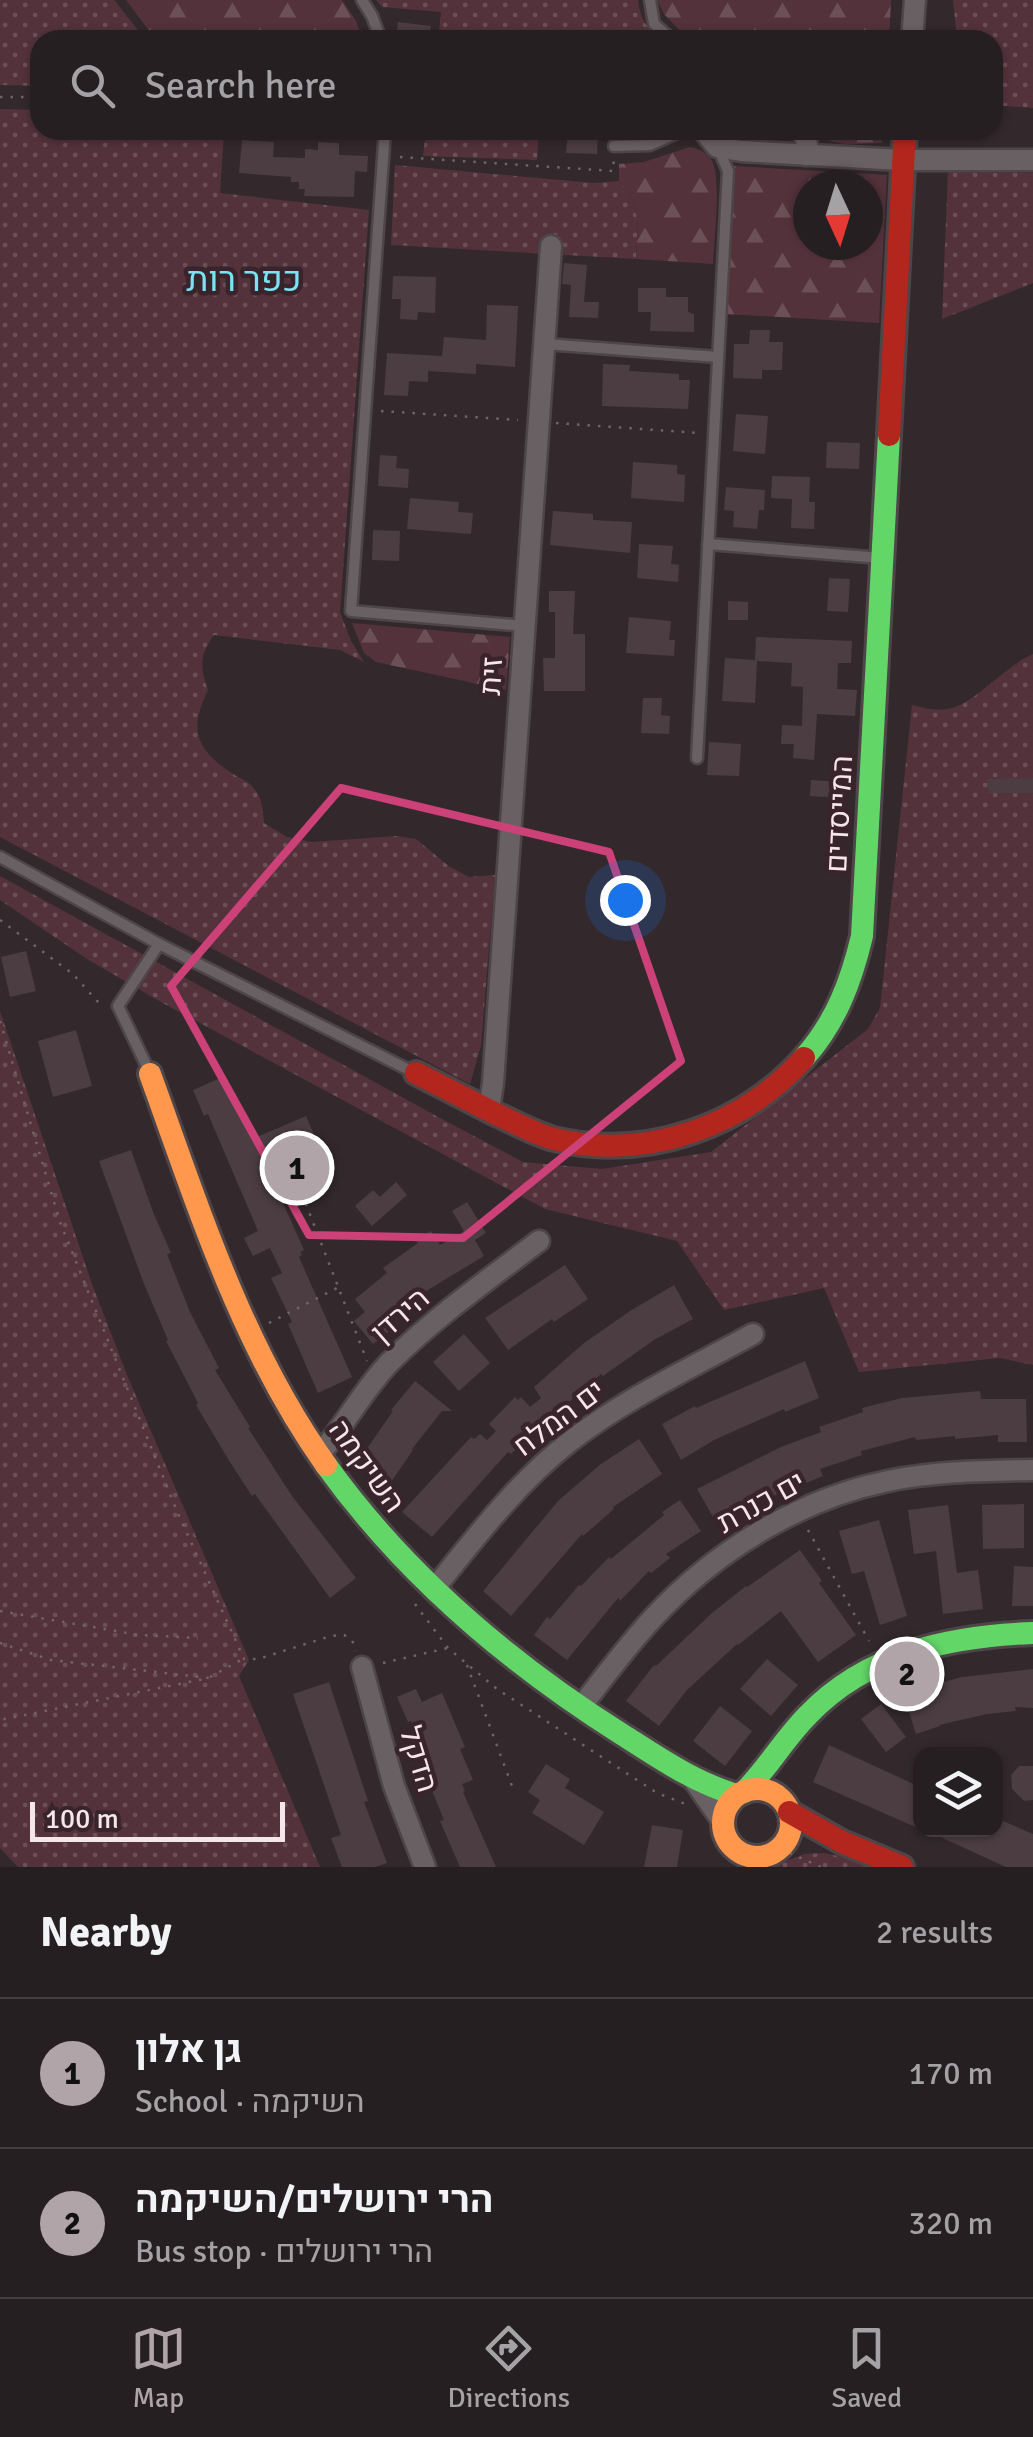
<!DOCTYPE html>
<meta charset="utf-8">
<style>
:root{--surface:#261f21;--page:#2e272a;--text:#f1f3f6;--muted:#a4a2a5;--line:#423d3f;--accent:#b0a4a8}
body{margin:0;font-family:Signika,Heebo,sans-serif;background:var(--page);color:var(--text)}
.controls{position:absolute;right:30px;bottom:30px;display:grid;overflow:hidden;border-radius:20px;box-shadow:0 2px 8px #0004}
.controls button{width:90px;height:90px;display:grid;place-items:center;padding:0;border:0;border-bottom:2px solid var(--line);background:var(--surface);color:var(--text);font:50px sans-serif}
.compass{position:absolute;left:793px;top:170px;width:90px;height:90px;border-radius:50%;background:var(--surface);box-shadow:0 2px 8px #0004;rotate:176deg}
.scale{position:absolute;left:30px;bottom:25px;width:255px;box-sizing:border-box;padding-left:10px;border:5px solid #f4e6ea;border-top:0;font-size:28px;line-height:35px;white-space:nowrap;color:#f4e6ea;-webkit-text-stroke:8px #38242a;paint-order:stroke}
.you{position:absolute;left:625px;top:900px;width:35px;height:35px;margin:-25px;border:8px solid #fff;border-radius:50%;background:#1a73e8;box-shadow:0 0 0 15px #1a73e833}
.badge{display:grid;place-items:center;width:65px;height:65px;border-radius:50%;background:var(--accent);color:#111;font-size:32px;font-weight:700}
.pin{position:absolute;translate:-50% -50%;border:5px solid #fff;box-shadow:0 2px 10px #0006}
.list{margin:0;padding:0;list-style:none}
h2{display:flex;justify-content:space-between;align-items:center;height:130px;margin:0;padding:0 40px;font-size:42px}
h2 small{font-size:32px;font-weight:400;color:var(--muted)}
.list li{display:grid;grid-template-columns:65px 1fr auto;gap:30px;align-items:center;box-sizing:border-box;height:150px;padding:0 40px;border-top:2px solid var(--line)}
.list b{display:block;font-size:38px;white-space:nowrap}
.list p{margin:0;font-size:32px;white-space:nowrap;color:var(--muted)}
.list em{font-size:32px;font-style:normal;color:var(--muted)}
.icon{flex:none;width:55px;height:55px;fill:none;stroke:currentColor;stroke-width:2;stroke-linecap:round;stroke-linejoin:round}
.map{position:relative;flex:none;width:1033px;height:1867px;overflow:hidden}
.search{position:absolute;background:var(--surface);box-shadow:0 2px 8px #0004;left:30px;right:30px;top:30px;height:110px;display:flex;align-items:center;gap:25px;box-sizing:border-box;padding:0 35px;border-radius:30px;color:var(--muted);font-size:38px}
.sheet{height:430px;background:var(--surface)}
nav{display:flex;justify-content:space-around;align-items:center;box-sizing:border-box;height:140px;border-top:2px solid var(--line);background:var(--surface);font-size:28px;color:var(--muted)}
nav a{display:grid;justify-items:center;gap:5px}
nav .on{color:var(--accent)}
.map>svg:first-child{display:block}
.grass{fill:url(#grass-dots)}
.forest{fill:url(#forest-firs);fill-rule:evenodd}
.building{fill:#4c3d42}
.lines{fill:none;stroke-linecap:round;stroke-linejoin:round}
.lane-casing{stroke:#4e4548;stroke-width:15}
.street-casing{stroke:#4e4548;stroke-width:25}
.fast-casing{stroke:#4e4548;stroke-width:28}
.slow-casing{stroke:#4e4548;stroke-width:28}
.jam-casing{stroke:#4e4548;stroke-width:28}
.path{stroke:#6d6568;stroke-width:2.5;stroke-dasharray:2.5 8;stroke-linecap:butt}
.lane{stroke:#696063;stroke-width:10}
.street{stroke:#696063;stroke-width:20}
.fast{stroke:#63d668;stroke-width:22}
.slow{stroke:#ff974d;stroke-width:22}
.jam{stroke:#b3261e;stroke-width:22}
.marked{fill:none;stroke:#cc4178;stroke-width:8;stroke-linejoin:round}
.labels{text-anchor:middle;stroke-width:9;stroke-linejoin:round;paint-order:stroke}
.street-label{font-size:30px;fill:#f4e6ea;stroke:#38242a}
.quarter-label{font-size:35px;fill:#79e2f3;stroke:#38242a}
</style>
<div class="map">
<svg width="1033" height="1867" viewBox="0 0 1033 1867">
<defs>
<pattern id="grass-dots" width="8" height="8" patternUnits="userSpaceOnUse" patternTransform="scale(2.5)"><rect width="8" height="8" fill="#53323c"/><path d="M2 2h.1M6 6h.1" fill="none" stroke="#6c5058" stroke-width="1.8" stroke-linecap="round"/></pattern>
<pattern id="forest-firs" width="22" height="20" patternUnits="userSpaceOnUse" patternTransform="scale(2.5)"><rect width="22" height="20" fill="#53323c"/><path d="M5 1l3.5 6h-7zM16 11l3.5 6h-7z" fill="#6c5058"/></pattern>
</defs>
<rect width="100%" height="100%" fill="#33292c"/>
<!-- grass -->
<g class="grass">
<path d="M0,0H114L146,40H40V86L0,85Z"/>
<path d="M376,0H638C640,19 647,28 661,40H438L441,12L382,7Z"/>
<path d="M953,0H1033V108L993,105V40H957Z"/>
<path d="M0,109L40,110V130H281L280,134L224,131L220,193L369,210L340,612L351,641L364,662L340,650L214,635C199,655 200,667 208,690C189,729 195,748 230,772C237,777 246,780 251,785C262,796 263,809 264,823L287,837L312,842L397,836L416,839L450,867L469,877L495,875L481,1046L470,1084L0,837Z"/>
<path d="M426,130H539L537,160L423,156Z"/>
<path d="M395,165L594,183L619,181C642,202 638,229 636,259L391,245Z"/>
<path d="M948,172L1033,173V283L942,319Z"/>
<path d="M1033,654V1365L1000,1358L859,1372L824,1288L724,1310L677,1241L545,1209L161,1002L87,959L0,900V876L440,1118L523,1162L602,1169L711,1152L868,1029L880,1008L912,705C925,708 938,712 952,708C974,703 1007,665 1033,654Z"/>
<path d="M0,1011L92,1284L127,1375L249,1660L239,1676L320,1867H18L0,1848Z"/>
<path d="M823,1853L844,1857L866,1867H769L805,1854Z"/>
</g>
<!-- forest -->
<g class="forest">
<path d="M126,0H342L356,21L363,40H156Z"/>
<path d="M657,0H891L889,40H765C744,29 710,34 688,39L664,14Z"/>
<path d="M816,130H883L882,143C861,143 829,150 816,130Z"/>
<path d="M690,147C698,149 705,151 711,159C722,175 714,241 713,264L636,259C638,229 642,202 619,181V164L644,162Z"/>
<path d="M734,166L887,175L879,323L726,314ZM808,185H868V245H808Z"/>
<path d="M352,623L510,637L506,690L376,662L364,653Z"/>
</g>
<!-- building -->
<g class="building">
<path d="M398,22L431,26L429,40H396Z"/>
<path d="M568,130H598L597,154L566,153Z"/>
<path d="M242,140L274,142L273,157L305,158V149L318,150V142L339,143V155L368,156L367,172L355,171L354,197L304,196L305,189H299V182H291V177L239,173Z"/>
<path d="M564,263L587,265L584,302H599L598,318L569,317L571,285L562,284Z"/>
<path d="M393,276L436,277L435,313L418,312L417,320L400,319L401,299H392Z"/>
<path d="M638,288H666V297H688V312L694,314V332L650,331L651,312H638Z"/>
<path d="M487,305L518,306L515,367L476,364V374L428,371V382L409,381L408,396L384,395L387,353L442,356L444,337L486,340Z"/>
<path d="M750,330H770L769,342H783L782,370H762V379L733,378L734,344H749Z"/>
<path d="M603,364L630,365L629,371L679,374V380H690L688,409L602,406Z"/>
<path d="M736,414L768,416L765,454L733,451Z"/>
<path d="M827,442L860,443L859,469L826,468Z"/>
<path d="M380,455L397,456L396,468L409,469L408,488L378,486Z"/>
<path d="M633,462L677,465V474L685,475L684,502L631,498Z"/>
<path d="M772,476L810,477L809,502H815L814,529L791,528L792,499L771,498Z"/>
<path d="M726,487L765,490L764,510H759L757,529L733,527L734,511L724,510Z"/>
<path d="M410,498L459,502L458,512L473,513L471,534L407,529Z"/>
<path d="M553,511L593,514V520L632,522L630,553L550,545Z"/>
<path d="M373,530L400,531L399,561L372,560Z"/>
<path d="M639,544L673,546L671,564L679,565L678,582L637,578Z"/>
<path d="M829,578L850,579L848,612L827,611Z"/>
<path d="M549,591H575L573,634H585V691H544L543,658H555V612H549Z"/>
<path d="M728,601L748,602V620H728Z"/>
<path d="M629,617L671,621L669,640H675L674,656L626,653Z"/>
<path d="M756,637L852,641L851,663H838L837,689L857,690L855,716L817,714L814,760L793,758L794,744H781L782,725L802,726L803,687L791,686L792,663L757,661L755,703L722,701L725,658L755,660Z"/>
<path d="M643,698H662L661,715L670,716L669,734L641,733Z"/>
<path d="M709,742L741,744L739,776L707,775Z"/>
<path d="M1033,778V793H988V779Z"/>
<path d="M811,780L842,782L841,798L810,796Z"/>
<path d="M26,951L36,991L10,997L1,957Z"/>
<path d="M76,1030L92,1086L53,1097L38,1041Z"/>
<path d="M225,1076L255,1138L306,1116L334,1180L283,1203L304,1250L300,1252L302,1255L299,1257L352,1377L318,1393L288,1324L292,1322L271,1278L282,1273L270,1248L253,1256L244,1238L258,1231L208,1114L204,1116L193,1090Z"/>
<path d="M131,1150L153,1212L171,1253L167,1254L190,1312L219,1368L215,1370L250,1427L248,1428L292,1496L356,1578L330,1598L255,1494L252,1496L228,1459L196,1405L198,1403L166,1341L168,1340L144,1284L99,1161Z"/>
<path d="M396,1182L407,1195L372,1226L355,1206L373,1190L380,1197Z"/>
<path d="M467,1202L486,1233L475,1240L484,1256L418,1296L421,1299L385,1325L390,1331L373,1344L354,1321L365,1312L355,1299L387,1273L383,1268L418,1243L415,1240L431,1231L440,1245L464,1231L452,1211Z"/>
<path d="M565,1265L588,1299L554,1322L552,1319L508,1350L485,1318Z"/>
<path d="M674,1285L693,1319L654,1340L603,1376L601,1374L560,1410L557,1407L511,1454L508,1452L432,1537L402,1512L471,1437L474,1439L480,1434L487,1440L496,1431L489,1424L515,1397L518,1400L521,1397L530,1407L541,1398L534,1387L584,1343L630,1311Z"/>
<path d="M464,1334L490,1363L459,1391L433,1362Z"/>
<path d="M805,1361L819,1398L785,1412L784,1409L714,1440L681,1460L662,1424L695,1406L696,1408Z"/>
<path d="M415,1381L452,1411H442L412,1449L413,1450L391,1482L359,1460L393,1411L391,1410Z"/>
<path d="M980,1391L981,1399H1026L1027,1442H998V1435L955,1439V1436L916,1440L915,1437L861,1451L862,1455L820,1469L823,1476L738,1510L740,1512L717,1524L697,1489L781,1447L821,1432L819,1427L863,1412L862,1408L902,1398Z"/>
<path d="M639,1439L662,1474L613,1507L614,1509L583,1536L582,1534L511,1616L483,1591L559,1500L601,1464Z"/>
<path d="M680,1500L701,1531L666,1554L670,1558L651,1573L649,1571L620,1601L618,1598L567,1660L534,1635L547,1617L550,1619L579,1585L581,1586L609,1557L611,1559L664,1515L662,1512Z"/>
<path d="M1024,1504V1548L983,1549L982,1505Z"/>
<path d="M948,1505L957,1573L978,1570L983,1609L943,1614L936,1551L914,1554L908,1510Z"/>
<path d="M879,1520L907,1616L880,1625L864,1571L852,1574L839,1531Z"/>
<path d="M800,1550L822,1581L819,1583L856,1635L818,1662L781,1611L738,1645L737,1644L687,1690L659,1726L626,1701L654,1665L656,1666L712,1613L746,1586L747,1587Z"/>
<path d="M1014,1566L1033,1567V1606H1012Z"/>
<path d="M767,1659L798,1685L771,1716L740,1689Z"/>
<path d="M1033,1669V1708L1015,1707L1016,1711L987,1714L939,1725L940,1726L916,1734L903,1693L962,1677Z"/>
<path d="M329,1682L368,1801L364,1802L387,1863L375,1867H342L331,1838L341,1835L293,1694Z"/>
<path d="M416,1689L422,1702L442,1693L465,1747L460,1749L473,1780L462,1784L465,1791L463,1792L496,1867H460L440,1821L444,1820L428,1781L435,1778L411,1721L408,1722L397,1697Z"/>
<path d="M881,1704L906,1737L886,1752L861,1719Z"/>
<path d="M720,1706L752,1731L725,1766L693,1741Z"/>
<path d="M829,1745L920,1787V1829L813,1782Z"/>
<path d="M546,1764L570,1779L565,1788L604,1812L584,1845L532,1813L540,1800L528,1792Z"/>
<path d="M1019,1766H1033V1800L1024,1801L1012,1789L1011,1775Z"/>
<path d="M996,1818L1033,1834V1867H1006L925,1830H996Z"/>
<path d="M652,1825L683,1830L677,1867H644Z"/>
</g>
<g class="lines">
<!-- lane casing -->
<g class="lane-casing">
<g id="lane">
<path d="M362,0L372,16L381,40"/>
<path d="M650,0L654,24L673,40"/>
<path d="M385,130L351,611L525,626"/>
<path d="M762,130L763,133"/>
<path d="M614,146L650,145L684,130"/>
<path d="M545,344L718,357"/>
<path d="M708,544L881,558"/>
<path d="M697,758L728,171L718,148"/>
<path d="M0,857L159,944L415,1073"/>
<path d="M150,1073L118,1006L159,944"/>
</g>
</g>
<!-- street casing -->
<g class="street-casing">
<g id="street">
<path d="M912,40L915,0"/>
<path d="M703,130L717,147L741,151L903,160H1033"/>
<path d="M803,130L807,144L806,155"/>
<path d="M489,1110L493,1083L551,246"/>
<path d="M320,1454C345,1425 363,1390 390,1362C435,1317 489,1279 539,1241"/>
<path d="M434,1589C475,1538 516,1484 568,1443C624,1399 691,1368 753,1334"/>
<path d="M362,1667L394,1786L425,1867"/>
<path d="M581,1707C604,1677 627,1646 653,1618C714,1552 799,1499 888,1481C935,1471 985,1471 1033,1470"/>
<path d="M695,1782L722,1821"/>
</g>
</g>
<!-- fast casing -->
<g class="fast-casing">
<g id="fast">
<path d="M804,1058C836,1022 851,982 862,936L889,435"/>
<path d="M326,1465C405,1575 509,1663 623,1735C659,1758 695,1783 737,1795"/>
<path d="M744,1792C768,1768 784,1739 808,1715C867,1653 951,1636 1033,1633"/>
</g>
</g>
<!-- slow casing -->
<g class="slow-casing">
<g id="slow">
<path d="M150,1074C199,1209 242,1347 326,1465"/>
<circle cx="757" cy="1823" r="34"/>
</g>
</g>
<!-- jam casing -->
<g class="jam-casing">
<g id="jam">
<path d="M889,435L905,130"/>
<path d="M416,1073C443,1087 471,1101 498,1115C516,1123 535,1134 554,1139C646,1161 742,1127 804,1058"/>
<path d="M789,1812L842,1842L902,1867"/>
</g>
</g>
<!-- path -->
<g class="path">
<path d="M0,97H40"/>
<path d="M400,157L613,171L614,158"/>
<path d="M381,411L518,420"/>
<path d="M556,423L698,433"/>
<path d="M0,920L73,974L97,1001L103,1003"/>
<path d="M0,1021L60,1222L176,1509L244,1659H258L331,1636L344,1635L352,1640L356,1651"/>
<path d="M302,1194L367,1361"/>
<path d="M269,1323L337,1288"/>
<path d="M808,1530L869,1641"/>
<path d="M415,1604L448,1648L497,1689L657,1793L688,1805"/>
<path d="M0,1611L139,1635L198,1638"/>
<path d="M0,1643L51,1660L209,1678L0,1720"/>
<path d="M383,1663L448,1648"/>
<path d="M467,1665L512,1786"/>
<path d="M210,1677L243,1659"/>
<path d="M780,1849L821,1867"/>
</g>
<!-- lane -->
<use href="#lane" class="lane"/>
<!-- street -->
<use href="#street" class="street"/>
<!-- fast -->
<use href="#fast" class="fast"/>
<!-- slow -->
<use href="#slow" class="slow"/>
<!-- jam -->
<use href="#jam" class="jam"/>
</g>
<!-- marked area -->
<path class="marked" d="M341,788L609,852L681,1061L463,1238L309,1235L171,986Z"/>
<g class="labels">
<!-- street labels -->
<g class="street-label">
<text transform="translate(491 676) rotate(-86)" y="10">זית</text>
<text transform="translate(839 814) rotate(-87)" y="10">המייסדים</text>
<text transform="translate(400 1315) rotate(-41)" y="10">הירדן</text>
<text transform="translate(559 1418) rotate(-37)" y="10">ים המלח</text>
<text transform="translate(367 1466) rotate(54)" y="10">השיקמה</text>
<text transform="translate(761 1502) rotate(-29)" y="10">ים כנרת</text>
<text transform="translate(419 1759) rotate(73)" y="10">הדקל</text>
</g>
<!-- quarter labels -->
<g class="quarter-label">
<text x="244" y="291">כפר רות</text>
</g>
</g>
</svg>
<div class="controls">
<button><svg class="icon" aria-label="layers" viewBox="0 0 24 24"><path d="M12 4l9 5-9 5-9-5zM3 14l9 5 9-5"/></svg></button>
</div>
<svg class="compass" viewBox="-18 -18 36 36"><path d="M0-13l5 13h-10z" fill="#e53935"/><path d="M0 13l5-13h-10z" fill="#a4a2a5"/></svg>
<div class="scale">100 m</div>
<div class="you"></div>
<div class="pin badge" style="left:297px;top:1168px">1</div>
<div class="pin badge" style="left:907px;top:1674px">2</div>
<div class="search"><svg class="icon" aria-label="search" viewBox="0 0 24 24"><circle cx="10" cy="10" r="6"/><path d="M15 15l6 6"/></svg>Search here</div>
</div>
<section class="sheet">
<h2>Nearby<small>2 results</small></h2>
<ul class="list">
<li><span class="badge">1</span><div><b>גן אלון</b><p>School · השיקמה</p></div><em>170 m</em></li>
<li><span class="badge">2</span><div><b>הרי ירושלים/השיקמה</b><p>Bus stop · הרי ירושלים</p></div><em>320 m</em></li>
</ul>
</section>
<nav>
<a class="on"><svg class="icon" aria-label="map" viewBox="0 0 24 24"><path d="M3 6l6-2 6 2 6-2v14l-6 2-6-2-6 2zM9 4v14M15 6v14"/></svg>Map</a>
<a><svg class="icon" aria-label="directions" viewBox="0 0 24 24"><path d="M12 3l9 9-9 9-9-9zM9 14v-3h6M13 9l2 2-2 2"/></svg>Directions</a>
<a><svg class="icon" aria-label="saved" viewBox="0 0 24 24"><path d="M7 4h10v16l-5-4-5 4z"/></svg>Saved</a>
</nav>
